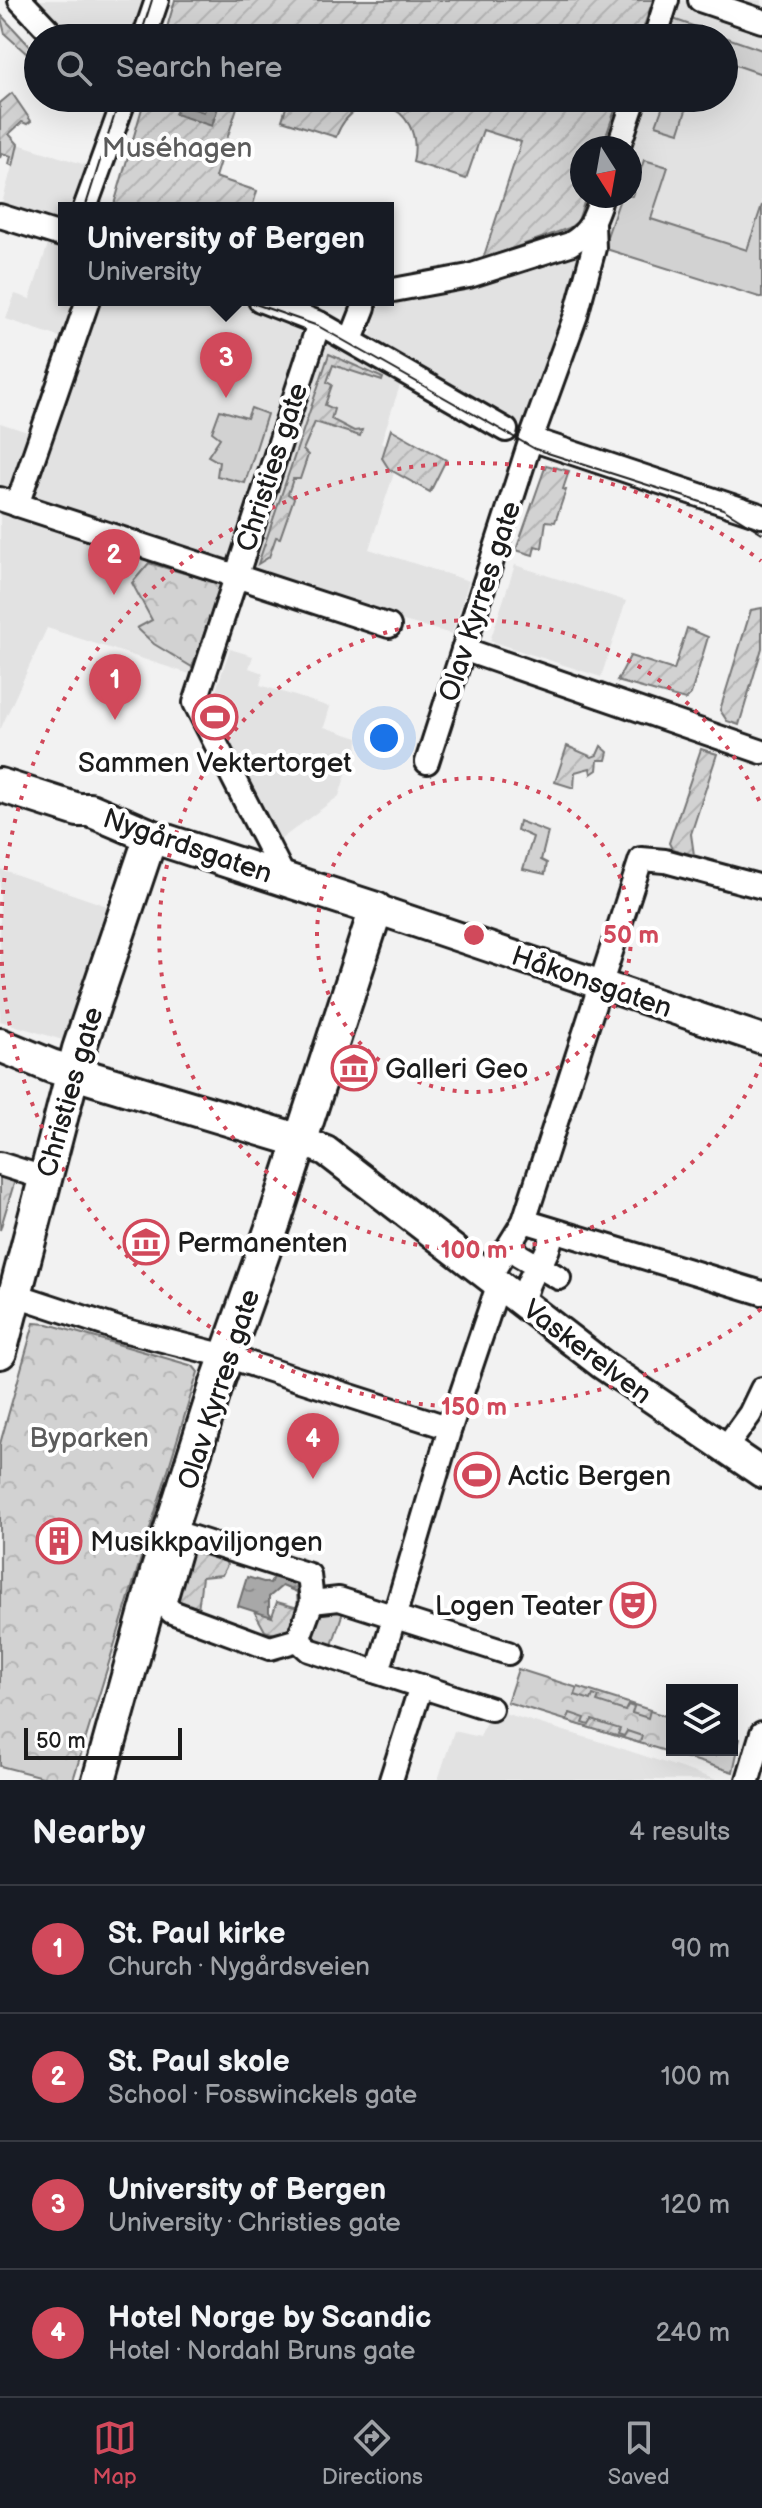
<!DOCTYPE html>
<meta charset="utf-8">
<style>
:root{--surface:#171b24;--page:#242831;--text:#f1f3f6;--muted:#9ea1a6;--line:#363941;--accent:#d1495b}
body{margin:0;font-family:"Balsamiq Sans",sans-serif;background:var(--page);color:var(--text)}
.controls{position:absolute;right:24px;bottom:24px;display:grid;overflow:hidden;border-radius:0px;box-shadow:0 8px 32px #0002}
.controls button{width:72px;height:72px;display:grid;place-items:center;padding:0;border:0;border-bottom:2px solid var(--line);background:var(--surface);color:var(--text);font:40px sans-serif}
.compass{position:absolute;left:570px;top:136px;width:72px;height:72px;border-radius:50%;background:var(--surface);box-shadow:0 8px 32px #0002;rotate:169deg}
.scale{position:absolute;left:24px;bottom:20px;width:158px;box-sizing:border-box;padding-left:8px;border:4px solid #1c1c1c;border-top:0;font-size:22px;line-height:28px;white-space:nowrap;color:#1c1c1c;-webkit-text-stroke:6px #fff;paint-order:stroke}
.you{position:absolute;left:384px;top:738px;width:28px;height:28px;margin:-20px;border:6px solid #fff;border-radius:50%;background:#1a73e8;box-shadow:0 0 0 12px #1a73e833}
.badge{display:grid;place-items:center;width:52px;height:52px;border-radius:50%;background:var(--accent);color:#fff;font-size:26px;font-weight:700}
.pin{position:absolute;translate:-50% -66px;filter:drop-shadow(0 2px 4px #0008)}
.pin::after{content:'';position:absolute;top:42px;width:28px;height:24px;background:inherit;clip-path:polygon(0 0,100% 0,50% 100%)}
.popup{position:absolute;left:58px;top:202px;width:336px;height:104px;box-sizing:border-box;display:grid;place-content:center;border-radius:0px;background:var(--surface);filter:drop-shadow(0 2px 6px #0005);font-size:26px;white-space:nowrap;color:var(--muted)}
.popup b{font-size:30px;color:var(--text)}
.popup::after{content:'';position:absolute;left:50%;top:100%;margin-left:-16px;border:16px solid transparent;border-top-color:var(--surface)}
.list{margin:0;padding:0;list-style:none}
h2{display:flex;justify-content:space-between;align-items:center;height:104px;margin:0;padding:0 32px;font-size:34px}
h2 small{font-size:26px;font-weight:400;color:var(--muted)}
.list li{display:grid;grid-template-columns:52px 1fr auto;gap:24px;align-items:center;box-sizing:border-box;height:128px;padding:0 32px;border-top:2px solid var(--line)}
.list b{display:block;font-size:30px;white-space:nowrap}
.list p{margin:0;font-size:26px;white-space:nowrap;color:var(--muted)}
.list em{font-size:26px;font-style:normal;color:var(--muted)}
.icon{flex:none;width:44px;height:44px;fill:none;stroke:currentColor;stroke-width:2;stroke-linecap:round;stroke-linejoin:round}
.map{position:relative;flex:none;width:762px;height:1780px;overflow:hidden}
.search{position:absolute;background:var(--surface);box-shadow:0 8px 32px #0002;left:24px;right:24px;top:24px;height:88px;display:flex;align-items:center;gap:20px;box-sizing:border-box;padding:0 28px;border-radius:44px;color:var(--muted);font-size:30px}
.sheet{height:616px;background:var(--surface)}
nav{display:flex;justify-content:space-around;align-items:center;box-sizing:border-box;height:112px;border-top:2px solid var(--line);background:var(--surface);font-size:22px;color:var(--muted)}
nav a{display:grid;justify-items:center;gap:4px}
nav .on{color:var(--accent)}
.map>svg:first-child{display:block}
.built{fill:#e2e2e2}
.grass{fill:#d2d2d2;stroke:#777;stroke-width:2}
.park{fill:url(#park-crowns);stroke:#777;stroke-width:2}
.garden{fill:url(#garden-furrows);stroke:#777;stroke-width:2}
.water{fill:url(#water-ripples);stroke:#707070;stroke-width:2}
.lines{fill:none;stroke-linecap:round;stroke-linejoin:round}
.minor-casing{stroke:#1c1c1c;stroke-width:28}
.major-casing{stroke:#1c1c1c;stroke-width:34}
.highway-casing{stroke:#1c1c1c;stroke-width:38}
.minor{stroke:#fff;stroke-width:22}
.major{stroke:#fff;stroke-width:28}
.highway{stroke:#fff;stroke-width:32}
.tram{stroke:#1c1c1c;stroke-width:2}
.ring{fill:none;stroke:#d1495b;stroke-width:4;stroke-dasharray:4 8}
.labels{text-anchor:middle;stroke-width:8;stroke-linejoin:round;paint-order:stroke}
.park-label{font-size:28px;fill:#5c5c5c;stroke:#fff}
.street-label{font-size:28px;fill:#1c1c1c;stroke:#fff}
.poi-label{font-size:28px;fill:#1c1c1c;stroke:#fff;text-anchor:start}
.centre{fill:#d1495b;stroke:#fff;stroke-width:4}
.ring-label{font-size:24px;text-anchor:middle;font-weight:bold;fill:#d1495b;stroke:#fff;stroke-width:8;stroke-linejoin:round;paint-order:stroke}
</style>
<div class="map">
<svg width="762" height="1780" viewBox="0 0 762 1780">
<defs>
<pattern id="park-crowns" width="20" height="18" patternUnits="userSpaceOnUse" patternTransform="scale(2)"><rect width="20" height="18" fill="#d2d2d2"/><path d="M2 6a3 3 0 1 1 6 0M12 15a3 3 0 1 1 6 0" fill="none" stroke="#b4b4b4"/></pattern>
<pattern id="garden-furrows" width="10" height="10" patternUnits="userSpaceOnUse" patternTransform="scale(2)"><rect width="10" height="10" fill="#d2d2d2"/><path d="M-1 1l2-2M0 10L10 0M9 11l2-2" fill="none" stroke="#b4b4b4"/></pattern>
<pattern id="water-ripples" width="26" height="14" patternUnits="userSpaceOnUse" patternTransform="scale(2)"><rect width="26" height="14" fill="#a8a8a8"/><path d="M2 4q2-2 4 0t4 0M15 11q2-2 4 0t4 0" fill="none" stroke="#888"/></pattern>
</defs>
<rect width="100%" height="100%" fill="#f2f2f2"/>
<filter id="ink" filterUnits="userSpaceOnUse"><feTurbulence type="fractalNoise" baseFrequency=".0125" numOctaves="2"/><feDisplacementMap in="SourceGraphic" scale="16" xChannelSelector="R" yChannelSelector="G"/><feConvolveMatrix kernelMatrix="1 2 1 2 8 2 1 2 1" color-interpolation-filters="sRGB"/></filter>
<g filter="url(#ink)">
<!-- built -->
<g class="built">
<path d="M20,0H157L144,38H56Z"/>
<path d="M667,0H762V277L596,225L605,196H630V148H620L636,98H724V38H655Z"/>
<path d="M18,144L102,170L86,208H64V300H260L366,348L381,300L469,276L593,224L568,315L522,425L404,373L381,443L401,452L369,549L469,581L452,634L235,576L199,677L47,628L0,730V423L43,437L74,342L6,319L15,294L30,299L53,229L0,211Z"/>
<path d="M515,565L626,601L601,677L490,641Z"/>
<path d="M230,649L253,656L249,668L263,673L260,685L330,707L324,727L358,738L357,753L353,752L339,796L277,842L207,717Z"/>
<path d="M0,869L107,906L66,1041L0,1021Z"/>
<path d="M491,1709L611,1745L717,1780H438L454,1731L480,1737Z"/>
</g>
<!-- grass -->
<g class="grass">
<path d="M673,19L762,50V74L724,61V38H667Z"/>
<path d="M666,98H690L679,132L656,125Z"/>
<path d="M644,160L668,167L651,219L747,250L762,205V298L603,248L621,196H632Z"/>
<path d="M251,408L267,414L245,483L217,476L219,462L208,456L220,438L212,432L220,410L247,418Z"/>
<path d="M519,821L548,832L541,860L547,863L545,874L523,869L533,837L517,830Z"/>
<path d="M336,1610L343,1612L331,1648L317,1642L312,1634L317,1614Z"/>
</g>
<!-- park -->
<g class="park">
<path d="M149,563L222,584L192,667L154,644L137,628L152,620L132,583Z"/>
<path d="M0,1176L15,1180L0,1230Z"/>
<path d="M34,1323L48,1324L193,1366L198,1372L73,1780H54L0,1766V1444Z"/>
<path d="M518,1669L672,1718V1750H732V1737L740,1739L733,1772L507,1702Z"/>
</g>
<!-- garden -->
<g class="garden">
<path d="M175,0H653L640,38H164Z"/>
<path d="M0,14L38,55V64L5,34Z"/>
<path d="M12,93L31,121L27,124L22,122L9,134L18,144L13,166L9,164L11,156L2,153L0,158V103Z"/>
<path d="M145,98H240L215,177L257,191L252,208H113Z"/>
<path d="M289,98H619L602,148H582V196H586L578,221L569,228L483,259L521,142L483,130L466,179L413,162C426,103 357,81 336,137L282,120Z"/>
<path d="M329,354L383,378L382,381L333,365L327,382L332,385L325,405L334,409L331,419L354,431L362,430L360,436L315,422L303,450L308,455L300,479H293L288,494L294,498L280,538L276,537L269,557L258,564Z"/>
<path d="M391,429L446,460L430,492L389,469L382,458Z"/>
<path d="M546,465L569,471L563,489L566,490L555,522L546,521L542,548L535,546L533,555L516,550Z"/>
<path d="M762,608V648L739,725L727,721L720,710L751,610Z"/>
<path d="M687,628L708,637L691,694L685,700L617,681L630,656L674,670Z"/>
<path d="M567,746L592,757L597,755L601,746L608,752L606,760H598L597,770L591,774L590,768L575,772L574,788L555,782Z"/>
<path d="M701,749L717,754L691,834L694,855L672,849L669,843Z"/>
<path d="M200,1550L224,1559L227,1565L222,1575L202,1577L198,1611L171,1602L188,1555Z"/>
<path d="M277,1602L298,1608L292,1628L278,1635L265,1631L254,1611L272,1616Z"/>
<path d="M578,1687L650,1710L648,1718L632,1713L634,1707L628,1705L625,1711L597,1702L599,1697L593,1695L591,1700L575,1695Z"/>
<path d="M570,1713L585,1718L583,1723L589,1725L592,1720L620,1729L618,1734L624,1736L627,1731L642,1736L640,1743L567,1721Z"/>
</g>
<!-- water -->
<g class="water">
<path d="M183,98H194L191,108L204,112L209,98H221L212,126L175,114Z"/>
<path d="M274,1574L305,1583L298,1608L297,1592L282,1586L269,1597V1612L272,1617L238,1606L247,1577L270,1584Z"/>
</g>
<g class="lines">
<!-- minor casing -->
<g class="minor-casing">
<g id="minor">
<path d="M20,0L56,38"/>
<path d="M700,0L762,21"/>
<path d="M144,38L157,0"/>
<path d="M655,38L667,0"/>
<path d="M618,148L635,98"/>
<path d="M85,208L125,98"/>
<path d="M0,216L64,236"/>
<path d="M388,291L469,276L570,244C591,232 595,217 602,196"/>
<path d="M260,300L319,323L506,430"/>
<path d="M351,340L364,307L362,300"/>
<path d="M531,439L762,516"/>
<path d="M0,499L389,626"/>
<path d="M17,505L88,300"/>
<path d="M463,649L762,752"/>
<path d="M427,762L531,439L576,315L594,248L593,224"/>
<path d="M285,879L195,703L319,323"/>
<path d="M0,1164L44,1178"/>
<path d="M524,1221L762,1293"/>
<path d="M511,1243L519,1255L559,1278"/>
<path d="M490,1276L524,1221L641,859L665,861L762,887"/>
<path d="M526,1290C531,1269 545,1264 550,1242"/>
<path d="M16,1295L119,1329L226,1356L450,1428"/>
<path d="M724,1450L750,1414L762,1389"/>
<path d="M184,1535L309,1575L312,1602L298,1640L270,1648L172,1612L164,1604Z"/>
<path d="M312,1602L339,1599L508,1653"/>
<path d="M298,1640L309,1650L491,1709"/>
<path d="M378,1672L450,1428L499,1283"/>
<path d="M391,1780L421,1686"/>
<path d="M748,1780L762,1733"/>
</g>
</g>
<!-- major casing -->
<g class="major-casing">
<g id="major">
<path d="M376,909L762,1039"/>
<path d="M301,1141L326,1151L603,1365L762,1473"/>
</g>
</g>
<!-- highway casing -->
<g class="highway-casing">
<g id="highway">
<path d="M0,785L78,810H90L151,836L376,909L274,1222L217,1383L157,1572L99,1780"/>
<path d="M0,1045L51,1066L301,1141"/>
<path d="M0,1352L79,1049L151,836"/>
</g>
</g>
<!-- minor -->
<use href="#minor" class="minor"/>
<!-- major -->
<use href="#major" class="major"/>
<!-- highway -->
<use href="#highway" class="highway"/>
<!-- tram -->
<g class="tram">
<path d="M140,38L152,0"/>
<path d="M85,208L120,98"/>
<path d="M244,300L318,326L535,449L723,509L762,533"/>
</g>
</g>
</g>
<!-- distance rings -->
<g class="ring">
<circle cx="474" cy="935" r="157"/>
<path d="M762 1063A315 315 0 1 1 762 807"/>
<path d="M761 1309A472 472 0 1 1 761 561"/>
</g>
<!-- icons -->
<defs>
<g id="stadium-ring" transform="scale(2.3)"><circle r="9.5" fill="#fff" stroke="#d1495b" stroke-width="1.5"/><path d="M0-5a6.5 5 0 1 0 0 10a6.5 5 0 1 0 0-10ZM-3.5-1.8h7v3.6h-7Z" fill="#d1495b"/></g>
<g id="museum-ring" transform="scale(2.3)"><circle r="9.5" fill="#fff" stroke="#d1495b" stroke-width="1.5"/><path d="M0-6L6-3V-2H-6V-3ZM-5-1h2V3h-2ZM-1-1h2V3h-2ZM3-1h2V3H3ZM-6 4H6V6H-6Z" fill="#d1495b"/></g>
<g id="building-ring" transform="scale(2.3)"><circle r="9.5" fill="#fff" stroke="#d1495b" stroke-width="1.5"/><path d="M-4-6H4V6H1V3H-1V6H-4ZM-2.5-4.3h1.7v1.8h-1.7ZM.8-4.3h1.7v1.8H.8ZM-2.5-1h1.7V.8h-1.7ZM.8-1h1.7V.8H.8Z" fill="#d1495b"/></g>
<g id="theatre-ring" transform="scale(2.3)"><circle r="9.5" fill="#fff" stroke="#d1495b" stroke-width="1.5"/><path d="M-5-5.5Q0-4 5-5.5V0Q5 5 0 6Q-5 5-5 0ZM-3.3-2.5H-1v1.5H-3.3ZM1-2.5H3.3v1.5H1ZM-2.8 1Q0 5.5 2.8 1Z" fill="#d1495b"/></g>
</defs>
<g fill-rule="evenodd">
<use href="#stadium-ring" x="215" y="717"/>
<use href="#museum-ring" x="354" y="1068"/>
<use href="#museum-ring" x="146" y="1242"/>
<use href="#stadium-ring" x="477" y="1475"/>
<use href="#building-ring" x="59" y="1541"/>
<use href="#theatre-ring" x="633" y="1605"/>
</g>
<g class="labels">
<!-- park labels -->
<g class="park-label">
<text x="177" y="157">Muséhagen</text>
<text x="89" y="1447">Byparken</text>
</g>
<!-- street labels -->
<g class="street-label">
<text transform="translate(271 467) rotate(-72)" y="10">Christies gate</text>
<text transform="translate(479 601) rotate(-72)" y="10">Olav Kyrres gate</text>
<text transform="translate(188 845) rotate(19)" y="10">Nygårdsgaten</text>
<text transform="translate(592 981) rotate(19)" y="10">Håkonsgaten</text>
<text transform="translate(69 1092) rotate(-74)" y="10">Christies gate</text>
<text transform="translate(588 1351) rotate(37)" y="10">Vaskerelven</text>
<text transform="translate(218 1389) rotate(-72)" y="10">Olav Kyrres gate</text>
</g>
<!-- poi labels -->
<g class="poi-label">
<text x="215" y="772" text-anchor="middle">Sammen Vektertorget</text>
<text x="385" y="1078">Galleri Geo</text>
<text x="177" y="1252">Permanenten</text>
<text x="508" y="1485">Actic Bergen</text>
<text x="90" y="1551">Musikkpaviljongen</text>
<text x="602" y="1615" text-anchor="end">Logen Teater</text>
</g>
</g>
<circle cx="474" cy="935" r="12" class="centre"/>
<g class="ring-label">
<text x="631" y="943">50 m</text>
<text x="474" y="1258">100 m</text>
<text x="474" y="1415">150 m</text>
</g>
</svg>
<div class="controls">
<button><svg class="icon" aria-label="layers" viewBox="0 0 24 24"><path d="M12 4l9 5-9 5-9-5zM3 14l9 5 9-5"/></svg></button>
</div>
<svg class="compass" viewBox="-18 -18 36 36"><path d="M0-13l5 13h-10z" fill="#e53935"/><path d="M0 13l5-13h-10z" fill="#9ea1a6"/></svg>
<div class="scale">50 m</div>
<div class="you"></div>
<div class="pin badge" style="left:115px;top:720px">1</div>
<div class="pin badge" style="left:114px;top:595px">2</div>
<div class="pin badge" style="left:226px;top:398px">3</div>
<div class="popup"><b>University of Bergen</b>University</div>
<div class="pin badge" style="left:313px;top:1479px">4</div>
<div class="search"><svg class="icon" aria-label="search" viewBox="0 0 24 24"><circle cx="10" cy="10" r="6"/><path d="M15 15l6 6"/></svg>Search here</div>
</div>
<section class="sheet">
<h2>Nearby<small>4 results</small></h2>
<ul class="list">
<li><span class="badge">1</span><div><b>St. Paul kirke</b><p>Church · Nygårdsveien</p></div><em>90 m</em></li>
<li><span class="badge">2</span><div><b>St. Paul skole</b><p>School · Fosswinckels gate</p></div><em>100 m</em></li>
<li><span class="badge">3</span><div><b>University of Bergen</b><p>University · Christies gate</p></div><em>120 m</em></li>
<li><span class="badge">4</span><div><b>Hotel Norge by Scandic</b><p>Hotel · Nordahl Bruns gate</p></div><em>240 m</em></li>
</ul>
</section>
<nav>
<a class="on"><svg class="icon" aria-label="map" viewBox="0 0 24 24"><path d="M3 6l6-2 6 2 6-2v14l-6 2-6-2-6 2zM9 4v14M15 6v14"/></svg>Map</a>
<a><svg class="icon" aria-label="directions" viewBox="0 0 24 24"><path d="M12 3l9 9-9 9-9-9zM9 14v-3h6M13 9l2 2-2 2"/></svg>Directions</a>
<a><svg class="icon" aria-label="saved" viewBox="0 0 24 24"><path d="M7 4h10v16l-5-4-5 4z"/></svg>Saved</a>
</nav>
